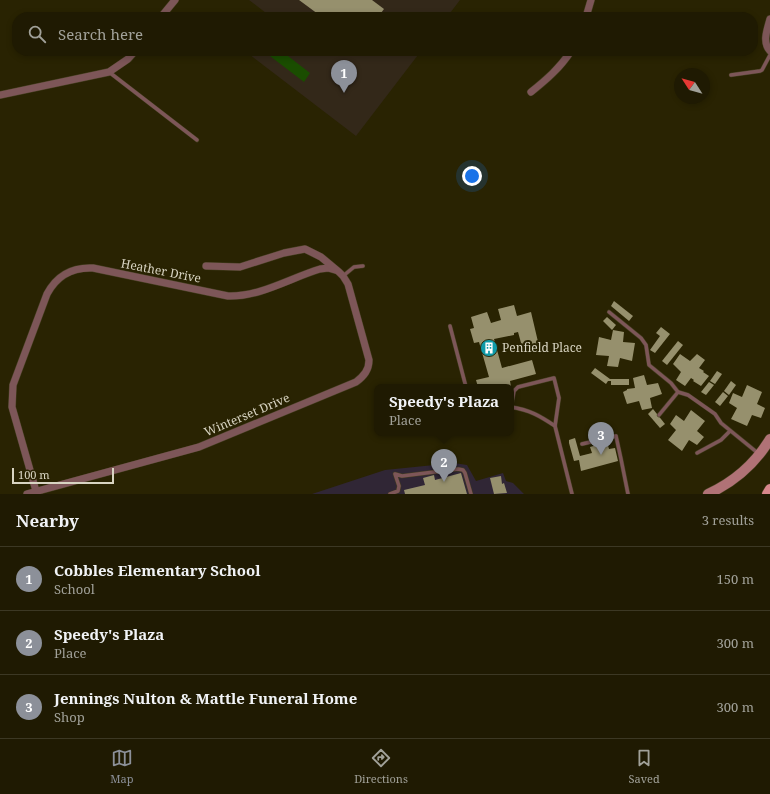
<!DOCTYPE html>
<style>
:root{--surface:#1f1a02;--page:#2c2711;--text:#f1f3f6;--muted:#a1a199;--line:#3c3824;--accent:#8c9099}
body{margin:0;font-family:"Noto Serif",serif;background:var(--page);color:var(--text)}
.compass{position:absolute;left:674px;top:68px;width:36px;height:36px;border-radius:50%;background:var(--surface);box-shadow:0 2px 6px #0003;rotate:306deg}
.scale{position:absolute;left:12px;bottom:10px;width:102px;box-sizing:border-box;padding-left:4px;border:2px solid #d8d4c2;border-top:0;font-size:11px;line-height:14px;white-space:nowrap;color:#d8d4c2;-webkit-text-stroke:3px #292302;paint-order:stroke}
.you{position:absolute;left:472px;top:176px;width:14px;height:14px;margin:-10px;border:3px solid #fff;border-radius:50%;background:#1a73e8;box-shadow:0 0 0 6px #1a73e833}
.badge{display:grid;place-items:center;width:26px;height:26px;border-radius:50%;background:var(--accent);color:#fff;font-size:13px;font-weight:700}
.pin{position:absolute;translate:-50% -33px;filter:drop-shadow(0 1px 2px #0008)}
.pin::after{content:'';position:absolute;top:21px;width:14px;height:12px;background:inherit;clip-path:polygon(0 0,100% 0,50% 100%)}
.popup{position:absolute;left:374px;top:384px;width:140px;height:52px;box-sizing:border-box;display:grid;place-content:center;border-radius:8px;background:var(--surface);filter:drop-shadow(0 1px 3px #0005);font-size:13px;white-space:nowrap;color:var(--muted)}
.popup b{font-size:15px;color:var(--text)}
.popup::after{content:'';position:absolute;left:50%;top:100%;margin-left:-8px;border:8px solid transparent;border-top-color:var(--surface)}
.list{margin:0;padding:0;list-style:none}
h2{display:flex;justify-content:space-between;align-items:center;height:52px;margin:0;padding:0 16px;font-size:17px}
h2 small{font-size:13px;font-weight:400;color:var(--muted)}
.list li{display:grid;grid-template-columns:26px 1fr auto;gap:12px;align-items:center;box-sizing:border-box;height:64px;padding:0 16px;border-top:1px solid var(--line)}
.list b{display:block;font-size:15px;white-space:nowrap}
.list p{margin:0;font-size:13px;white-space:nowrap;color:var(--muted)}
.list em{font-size:13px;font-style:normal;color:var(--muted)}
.icon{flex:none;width:22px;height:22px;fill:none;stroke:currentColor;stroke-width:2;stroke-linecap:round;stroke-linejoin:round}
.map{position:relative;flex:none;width:770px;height:494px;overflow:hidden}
.search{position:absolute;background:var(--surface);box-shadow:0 2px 6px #0003;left:12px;right:12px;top:12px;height:44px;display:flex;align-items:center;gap:10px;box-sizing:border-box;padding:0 14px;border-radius:16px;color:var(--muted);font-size:15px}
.sheet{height:244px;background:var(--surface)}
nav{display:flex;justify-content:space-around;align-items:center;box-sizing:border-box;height:56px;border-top:1px solid var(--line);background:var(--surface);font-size:11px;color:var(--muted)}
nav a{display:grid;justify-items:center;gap:2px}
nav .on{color:var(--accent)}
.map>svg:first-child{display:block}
.commercial{fill:#302635}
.education{fill:#332819}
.green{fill:#1a4d00}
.building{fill:#96906d}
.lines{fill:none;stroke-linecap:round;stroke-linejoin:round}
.lane-casing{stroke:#453f21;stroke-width:4.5}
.street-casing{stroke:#453f21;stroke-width:8}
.secondary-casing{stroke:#453f21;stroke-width:11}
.primary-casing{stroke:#453f21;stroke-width:11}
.lane{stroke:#7d5658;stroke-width:3.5}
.street{stroke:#7d5658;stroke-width:7}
.secondary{stroke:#b07276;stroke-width:10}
.primary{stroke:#d8878c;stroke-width:10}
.labels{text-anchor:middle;stroke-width:4;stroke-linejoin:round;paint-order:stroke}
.street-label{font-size:12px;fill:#d8d4c2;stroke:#292302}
.poi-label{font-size:12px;fill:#d8d4c2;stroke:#292302;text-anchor:start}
</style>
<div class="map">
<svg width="770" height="494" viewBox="0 0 770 494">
<rect width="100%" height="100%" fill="#292302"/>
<!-- commercial -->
<path class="commercial" d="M454,463L467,465L476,481L503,473L506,481L513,483L524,494H312L385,470Z"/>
<!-- education -->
<g class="education">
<path d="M249,0H460L447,17H264L266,13Z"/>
<path d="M245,51H421L356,136Z"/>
</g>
<!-- green -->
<path class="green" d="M268,51H291L288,56L310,73L304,82L266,53Z"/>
<!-- building -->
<g class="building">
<path d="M299,0H372L384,9L378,17H322Z"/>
<path d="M614,301L633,316L629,321L611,306Z"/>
<path d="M514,305L517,316L531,312L539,346L523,350L518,332L514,333V335L494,339L502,368L532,360L536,374L510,381L511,387H478L476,380L489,377L479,342L474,343L470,329L474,328L471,317L487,312L491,323L501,320L498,309Z"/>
<path d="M607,317L616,325L612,330L603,321Z"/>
<path d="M661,327L670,334L655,353L650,350L660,336L656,333Z"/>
<path d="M613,330L624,332L623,342L635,343L632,361L620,358L618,367L607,366L609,356L596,355L599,337L611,340Z"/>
<path d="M678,341L683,345L667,365L662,361Z"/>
<path d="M680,354L690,361L697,354L705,360L699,368L704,371L703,372L709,376L701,386L693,381L694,380L691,378L685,386L676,380L681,372L673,364Z"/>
<path d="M595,368L610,379H629V385H611V381H608L606,384L591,373Z"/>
<path d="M717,371L722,374L715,384L710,381Z"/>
<path d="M644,375L647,385L658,383L662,394L650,398L652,408L642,410L639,401L627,404L623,392L627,390V389L635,388L633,378Z"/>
<path d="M731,381L736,385L729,395L724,391Z"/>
<path d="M709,382L714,385L706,395L701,392Z"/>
<path d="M747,385L762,392L757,404L765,408L761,418L752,415L747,426L731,419L737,408L729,403L733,393L742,397Z"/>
<path d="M723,392L728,396L720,406L715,402Z"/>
<path d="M653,409L665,424L660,428L648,414Z"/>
<path d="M691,410L705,421L697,431L704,437L697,445L689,440L682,451L668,440L676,430L670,424L676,415L684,421Z"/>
<path d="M575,438L580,456L592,453L590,447L607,442L609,449L615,448L618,461L581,471L579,460L574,461L569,443V440Z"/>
<path d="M461,473L467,494H405L404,490L425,485L423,478L434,475L435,480Z"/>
<path d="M501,476L502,484L504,483L507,493L494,494L490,478Z"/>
</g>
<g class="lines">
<!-- lane casing -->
<g class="lane-casing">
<g id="lane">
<path d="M109,72L197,140"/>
<path d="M731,75L760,71L762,70L770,55"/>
<path d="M343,276L354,267L363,266"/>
<path d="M609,312L641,338L646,345L649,365L671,383L678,392L688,395L715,414L721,423L759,454"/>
<path d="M450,326L466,387"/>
<path d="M511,407C530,410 540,416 555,426L572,494"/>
<path d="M511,407L514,391L518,387L554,378L559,398L555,426"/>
<path d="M659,415L678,392"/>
<path d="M582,444L616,436L621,459L628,494"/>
<path d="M697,453L721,440L730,431"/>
<path d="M390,494L398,491L399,486L395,474L402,476L458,469L463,470L465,473L471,494"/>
</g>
</g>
<!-- street casing -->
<g class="street-casing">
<g id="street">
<path d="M161,17L175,0"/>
<path d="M586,17L591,0"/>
<path d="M770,19C767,30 762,42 770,51"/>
<path d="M531,92C546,80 560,68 571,51"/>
<path d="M0,95L109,72L128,59L135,51"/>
<path d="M36,491L12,407L13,385L47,294C57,275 72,267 93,268L228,296C260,297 290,278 320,269L328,268L335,270"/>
<path d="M27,494L199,447L356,382C364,376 369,370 369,360L348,284L343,276L339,272L321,257L305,249L284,253L240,267L206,266"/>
</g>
</g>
<!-- secondary casing -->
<g class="secondary-casing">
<path id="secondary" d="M708,494C734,482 755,464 770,439"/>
</g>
<!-- primary casing -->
<g class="primary-casing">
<path id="primary" d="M767,494L770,489"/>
</g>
<!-- lane -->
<use href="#lane" class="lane"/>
<!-- street -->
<use href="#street" class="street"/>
<!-- secondary -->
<use href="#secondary" class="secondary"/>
<!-- primary -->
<use href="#primary" class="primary"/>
</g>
<!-- icons -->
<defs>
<g id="building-disc" transform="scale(0.9)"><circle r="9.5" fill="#0f9aa8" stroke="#292302"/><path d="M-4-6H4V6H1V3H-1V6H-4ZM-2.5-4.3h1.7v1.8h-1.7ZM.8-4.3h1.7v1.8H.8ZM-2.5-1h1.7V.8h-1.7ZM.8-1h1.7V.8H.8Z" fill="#fff"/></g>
</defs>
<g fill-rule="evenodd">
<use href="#building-disc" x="489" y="348"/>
</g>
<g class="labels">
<!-- street labels -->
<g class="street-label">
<text transform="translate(161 271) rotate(11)" y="4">Heather Drive</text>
<text transform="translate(247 415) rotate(-23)" y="4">Winterset Drive</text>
</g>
<!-- poi labels -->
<g class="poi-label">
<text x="502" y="352">Penfield Place</text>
</g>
</g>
</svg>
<svg class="compass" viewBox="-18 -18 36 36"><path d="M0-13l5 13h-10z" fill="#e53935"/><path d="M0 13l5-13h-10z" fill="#a1a199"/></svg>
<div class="scale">100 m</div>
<div class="you"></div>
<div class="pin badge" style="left:344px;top:93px">1</div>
<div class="pin badge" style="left:444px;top:482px">2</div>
<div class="popup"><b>Speedy's Plaza</b>Place</div>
<div class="pin badge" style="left:601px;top:455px">3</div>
<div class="search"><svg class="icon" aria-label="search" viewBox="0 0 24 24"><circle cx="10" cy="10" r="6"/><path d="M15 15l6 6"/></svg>Search here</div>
</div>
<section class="sheet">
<h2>Nearby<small>3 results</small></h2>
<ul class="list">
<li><span class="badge">1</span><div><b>Cobbles Elementary School</b><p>School</p></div><em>150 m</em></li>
<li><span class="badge">2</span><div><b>Speedy's Plaza</b><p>Place</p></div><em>300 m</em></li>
<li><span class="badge">3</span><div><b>Jennings Nulton &amp; Mattle Funeral Home</b><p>Shop</p></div><em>300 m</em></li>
</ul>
</section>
<nav>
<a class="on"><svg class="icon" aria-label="map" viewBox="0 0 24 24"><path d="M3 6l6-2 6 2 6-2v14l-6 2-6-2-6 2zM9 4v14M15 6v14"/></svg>Map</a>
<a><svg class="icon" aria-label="directions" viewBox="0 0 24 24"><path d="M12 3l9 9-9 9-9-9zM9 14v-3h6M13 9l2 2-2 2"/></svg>Directions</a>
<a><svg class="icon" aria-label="saved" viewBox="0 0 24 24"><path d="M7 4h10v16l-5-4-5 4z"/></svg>Saved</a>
</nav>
